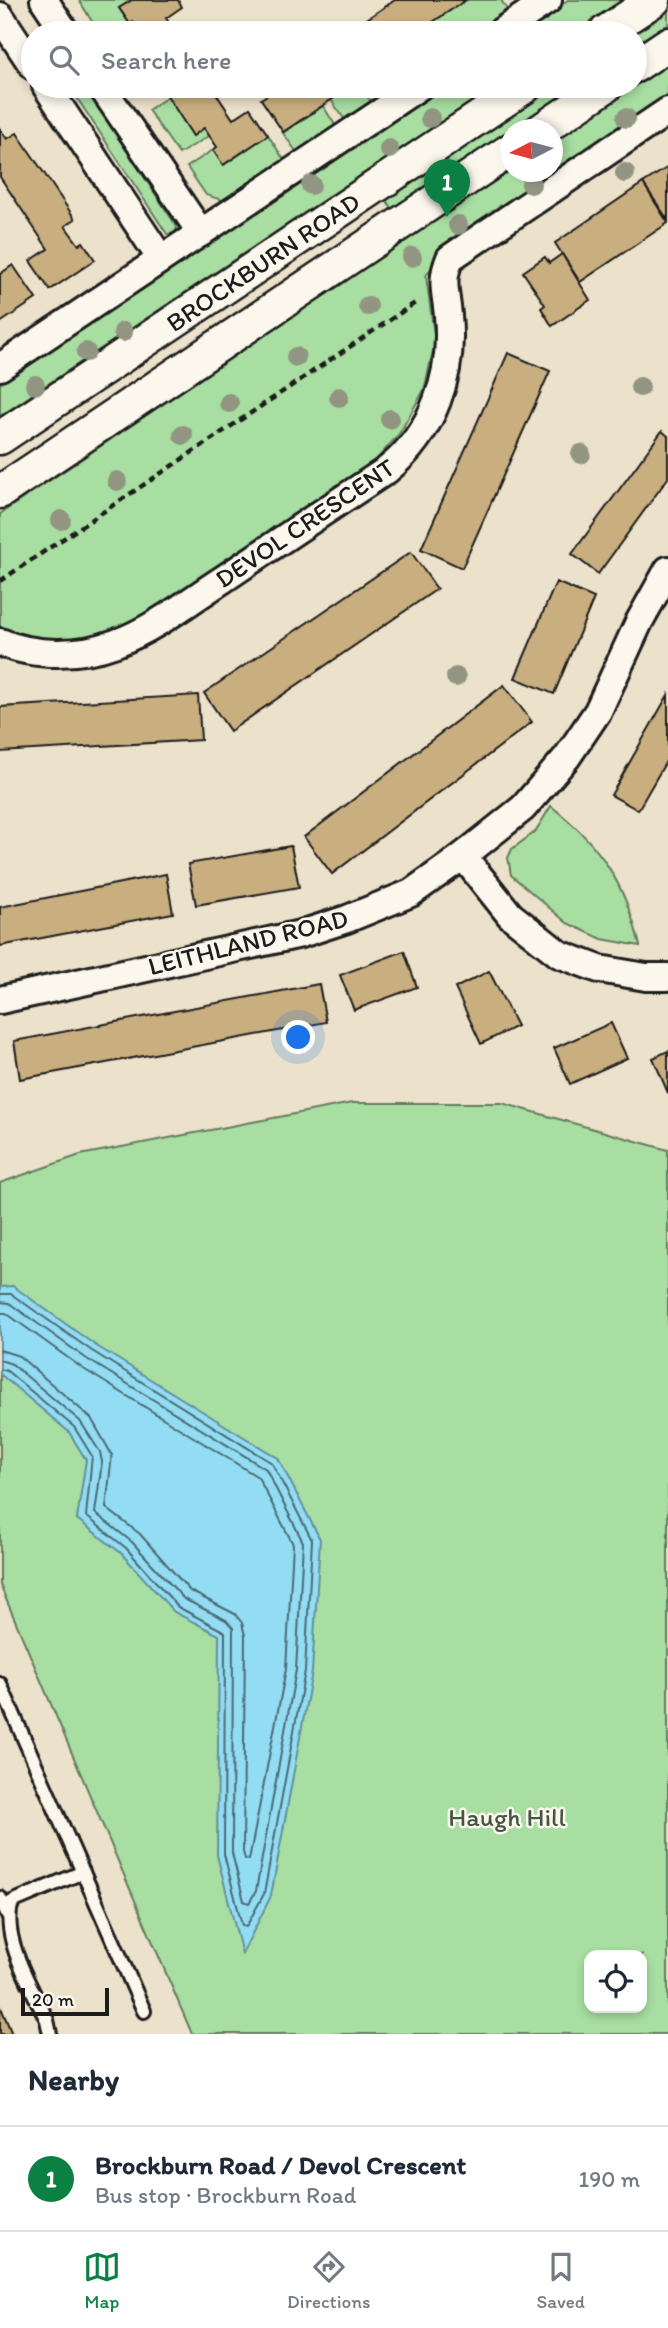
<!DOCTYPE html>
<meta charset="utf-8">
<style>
:root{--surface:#fff;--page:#f6f6f7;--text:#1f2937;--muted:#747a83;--line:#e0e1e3;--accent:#0b8043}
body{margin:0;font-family:Itim,sans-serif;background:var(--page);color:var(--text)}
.controls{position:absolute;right:21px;bottom:21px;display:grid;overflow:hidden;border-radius:14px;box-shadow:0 4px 10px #0003}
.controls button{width:63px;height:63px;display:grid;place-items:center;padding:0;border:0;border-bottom:2px solid var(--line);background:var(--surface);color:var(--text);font:35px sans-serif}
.compass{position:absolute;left:500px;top:119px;width:63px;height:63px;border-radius:50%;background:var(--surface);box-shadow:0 4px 10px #0003;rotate:264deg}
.scale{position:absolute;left:21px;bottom:18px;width:88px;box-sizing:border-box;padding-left:7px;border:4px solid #1c1c1c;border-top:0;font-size:19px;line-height:24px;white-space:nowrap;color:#1c1c1c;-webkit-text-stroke:5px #fbf7ec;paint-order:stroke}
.you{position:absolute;left:299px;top:1038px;width:24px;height:24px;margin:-18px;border:5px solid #fff;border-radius:50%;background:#1a73e8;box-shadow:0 0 0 10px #1a73e833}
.badge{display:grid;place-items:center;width:46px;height:46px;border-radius:50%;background:var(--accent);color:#fff;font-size:23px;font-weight:700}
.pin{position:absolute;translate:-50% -58px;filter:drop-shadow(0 2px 4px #0008)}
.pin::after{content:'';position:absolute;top:37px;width:24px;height:21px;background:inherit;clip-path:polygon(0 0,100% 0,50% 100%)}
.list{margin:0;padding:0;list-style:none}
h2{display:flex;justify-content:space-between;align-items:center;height:91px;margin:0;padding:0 28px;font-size:30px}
h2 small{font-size:23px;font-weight:400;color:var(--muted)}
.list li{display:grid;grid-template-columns:46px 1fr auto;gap:21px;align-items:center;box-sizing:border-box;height:105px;padding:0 28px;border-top:2px solid var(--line)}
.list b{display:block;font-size:26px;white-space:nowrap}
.list p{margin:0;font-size:23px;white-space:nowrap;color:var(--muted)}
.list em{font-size:23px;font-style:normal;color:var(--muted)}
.icon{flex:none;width:38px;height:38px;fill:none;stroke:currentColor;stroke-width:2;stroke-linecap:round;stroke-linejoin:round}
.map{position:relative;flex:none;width:668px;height:2034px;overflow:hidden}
.search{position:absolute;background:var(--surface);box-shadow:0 4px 10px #0003;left:21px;right:21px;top:21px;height:77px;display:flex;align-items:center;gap:18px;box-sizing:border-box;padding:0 24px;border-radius:38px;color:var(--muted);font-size:26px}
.sheet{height:196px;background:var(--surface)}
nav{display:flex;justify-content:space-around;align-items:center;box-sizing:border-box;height:98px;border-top:2px solid var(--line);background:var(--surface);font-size:19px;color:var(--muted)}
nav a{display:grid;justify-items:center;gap:4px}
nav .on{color:var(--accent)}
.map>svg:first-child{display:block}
.green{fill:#a8dea1;stroke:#627d5e;stroke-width:2;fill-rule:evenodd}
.water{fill:#93ddf4;stroke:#63909e;stroke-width:2}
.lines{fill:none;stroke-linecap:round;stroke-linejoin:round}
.shore{stroke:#4c6972;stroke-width:2}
.building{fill:#c9ae7f;stroke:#1c1c1c;stroke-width:2}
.service-casing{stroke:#1c1c1c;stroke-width:18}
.minor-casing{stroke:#1c1c1c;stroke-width:32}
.tertiary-casing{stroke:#1c1c1c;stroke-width:37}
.path{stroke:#1c1c1c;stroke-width:4.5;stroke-dasharray:7 5;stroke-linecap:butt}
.service{stroke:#fbf7ec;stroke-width:12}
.minor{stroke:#fbf7ec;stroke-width:26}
.tertiary{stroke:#fbf7ec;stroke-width:32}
.tree{fill:#919581}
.labels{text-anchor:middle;stroke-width:5;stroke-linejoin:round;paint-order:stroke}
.street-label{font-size:26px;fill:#1c1c1c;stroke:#fbf7ec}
.park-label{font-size:26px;fill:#465644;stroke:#fbf7ec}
</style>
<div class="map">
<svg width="668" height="2034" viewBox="0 0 668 2034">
<rect width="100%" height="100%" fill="#ece1cb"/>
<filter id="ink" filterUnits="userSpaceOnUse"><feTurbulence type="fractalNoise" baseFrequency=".0143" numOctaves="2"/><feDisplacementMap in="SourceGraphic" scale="14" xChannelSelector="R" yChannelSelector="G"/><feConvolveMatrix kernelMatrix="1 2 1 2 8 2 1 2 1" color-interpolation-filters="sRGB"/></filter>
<g filter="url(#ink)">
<!-- green -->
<g class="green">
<path d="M79,0H132L119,8L130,24L115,33H99Z"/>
<path d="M466,0H501L508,11L475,33H416Z"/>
<path d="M568,0H624L574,33H519Z"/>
<path d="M668,8V25L635,47V33H631Z"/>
<path d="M668,64V99L440,254L426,276L435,342L424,390L399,434L377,459L138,621L93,640L45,644L0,630V514L510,170L552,172L553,142Z"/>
<path d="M69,86H84L177,227L175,233L167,234Z"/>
<path d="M352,86H360L372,103L345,120L331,100Z"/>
<path d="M441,86H495L0,416V384Z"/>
<path d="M552,86H576L392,209L385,198Z"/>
<path d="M168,97L193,135L204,128L209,136L179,154L148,110Z"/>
<path d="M323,106L337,128L298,154L283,133Z"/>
<path d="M268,135L286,163L228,202L206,195L187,167L213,150L224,165Z"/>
<path d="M551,806C601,845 625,884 640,946L602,939L567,923L511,875L508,858L512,849L535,832Z"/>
<path d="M352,1103H502L668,1150V2034H192L0,1585V1183L80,1155ZM589,1955H642V2008H589Z"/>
</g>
<!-- water -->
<path class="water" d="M13,1286L95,1345L278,1458L320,1539L312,1672L271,1896L242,1954L217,1855L219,1635L174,1612L121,1553L77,1519L86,1460L69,1432L0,1374V1287Z"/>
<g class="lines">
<!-- shore -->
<g class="shore">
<path d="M0,1294H11L92,1351L272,1463L312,1540L305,1671L264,1894L246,1927L242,1925L224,1854L225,1632L178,1607L126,1548L86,1516L92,1456L74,1427L7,1371L0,1369"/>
<path d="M0,1302L9,1303L87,1359L266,1469L303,1542L296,1670L256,1891L249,1903L244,1901L232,1853L233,1628L226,1620L184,1599L132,1542L95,1513L102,1462L100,1452L80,1421L12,1364L0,1360"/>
<path d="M0,1313H6L82,1368L258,1477L293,1544L286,1669L249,1860L245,1859L243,1852L245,1636L242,1623L235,1614L190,1591L140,1534L106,1508L112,1455L91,1418L19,1356L0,1350"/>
</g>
</g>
<!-- building -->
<g class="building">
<path d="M132,0H178L182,7L166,18L176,33H141L133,22L130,24L119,8Z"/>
<path d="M395,0H466L416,33H346Z"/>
<path d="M161,86H211L233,119L250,108L268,135L223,165L213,150L217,147L204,128L193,136Z"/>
<path d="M281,86H352L283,132L261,99Z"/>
<path d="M0,129L7,139L17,133L75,219L65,226L79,245L83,242L95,260L50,290L30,261L48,249L0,177Z"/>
<path d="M668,167V220L643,183Z"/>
<path d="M643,183L668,223L580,282L555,243Z"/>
<path d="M562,254L590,300L552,326L541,308L545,305L523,272L545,257L549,263Z"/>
<path d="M13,265L36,299L0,323V274Z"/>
<path d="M508,353L550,371L462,568L421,549Z"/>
<path d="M662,431L668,436V478L598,574L572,554Z"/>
<path d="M411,552L437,589L230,731L204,693Z"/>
<path d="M556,582L594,598L554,694L515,678Z"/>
<path d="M504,685L532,722L332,874L304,837Z"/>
<path d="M198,695L201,740L0,752V707Z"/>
<path d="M668,695V758L638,810L611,795Z"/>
<path d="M291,846L299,887L196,905L188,864Z"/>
<path d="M166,874L173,913L0,946V907Z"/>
<path d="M404,951L417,987L354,1010L340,975Z"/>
<path d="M489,971L517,1026L481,1044L455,988Z"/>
<path d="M319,984L326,1022L20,1079L14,1041Z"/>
<path d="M611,1023L627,1058L570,1084L554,1048Z"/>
<path d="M668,1051V1093L653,1058Z"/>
<path d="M0,2005L12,2034H0Z"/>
</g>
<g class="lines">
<!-- service casing -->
<g class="service-casing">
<g id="service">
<path d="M0,1684L144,2011"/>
<path d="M0,1898L8,1915"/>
<path d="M50,2034L47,2020C32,1988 0,1937 12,1902L83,1872"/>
</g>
</g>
<!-- minor casing -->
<g class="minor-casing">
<g id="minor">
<path d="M44,0L66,33"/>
<path d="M0,16L33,66"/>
<path d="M499,33L548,0"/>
<path d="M46,86L161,259"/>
<path d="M101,86L201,233"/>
<path d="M0,367L420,86"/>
<path d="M0,642C34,657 81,656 116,643C154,629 188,602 222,580C277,543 332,506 387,470C433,433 454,374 448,316C446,291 440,282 450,258L668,111"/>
<path d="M463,856L510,915L559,954L599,969L646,977H668"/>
<path d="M0,1000L301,934L347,919L411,893L463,856L523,808L567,757L598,711L639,622L668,570"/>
</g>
</g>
<!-- tertiary casing -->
<g class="tertiary-casing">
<g id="tertiary">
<path d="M604,33L654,0"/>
<path d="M635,66L668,44"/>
<path d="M541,130L606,86"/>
<path d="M0,438L526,86"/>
<path d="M0,492L510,150"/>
</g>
</g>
<!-- path -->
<path class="path" d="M0,581L418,301"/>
<!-- service -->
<use href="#service" class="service"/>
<!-- minor -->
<use href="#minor" class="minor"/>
<!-- tertiary -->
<use href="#tertiary" class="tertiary"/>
</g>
<!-- trees -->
<g class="tree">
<circle cx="430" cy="118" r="10"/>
<circle cx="626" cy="118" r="10"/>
<circle cx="389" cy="149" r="10"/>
<circle cx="625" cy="173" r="10"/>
<circle cx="531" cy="184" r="10"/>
<circle cx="311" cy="185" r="10"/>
<circle cx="458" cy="225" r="10"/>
<circle cx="412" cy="257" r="10"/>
<circle cx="368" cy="306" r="10"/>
<circle cx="123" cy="332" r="10"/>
<circle cx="86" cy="352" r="10"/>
<circle cx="296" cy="357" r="10"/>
<circle cx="35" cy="385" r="10"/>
<circle cx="640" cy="387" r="10"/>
<circle cx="339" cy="397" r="10"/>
<circle cx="229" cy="403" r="10"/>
<circle cx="390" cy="419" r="10"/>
<circle cx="183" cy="435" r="10"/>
<circle cx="581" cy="454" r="10"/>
<circle cx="117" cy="481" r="10"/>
<circle cx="61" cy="520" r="10"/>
<circle cx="456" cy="677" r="10"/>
</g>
</g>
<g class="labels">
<!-- street labels -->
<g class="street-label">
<text transform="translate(263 262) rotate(-34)" y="9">BROCKBURN ROAD</text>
<text transform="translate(305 523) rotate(-34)" y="9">DEVOL CRESCENT</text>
<text transform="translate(248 942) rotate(-14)" y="9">LEITHLAND ROAD</text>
</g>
<!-- park labels -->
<g class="park-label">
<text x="507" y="1826">Haugh Hill</text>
</g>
</g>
</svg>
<div class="controls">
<button><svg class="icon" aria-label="locate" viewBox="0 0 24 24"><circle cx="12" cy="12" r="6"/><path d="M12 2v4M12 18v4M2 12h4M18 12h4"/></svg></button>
</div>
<svg class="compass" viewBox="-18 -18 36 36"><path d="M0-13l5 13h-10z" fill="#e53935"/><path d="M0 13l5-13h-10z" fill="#747a83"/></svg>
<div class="scale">20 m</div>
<div class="you"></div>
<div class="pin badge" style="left:447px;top:217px">1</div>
<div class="search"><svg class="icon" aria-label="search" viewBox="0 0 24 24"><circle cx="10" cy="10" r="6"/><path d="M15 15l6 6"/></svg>Search here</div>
</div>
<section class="sheet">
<h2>Nearby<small></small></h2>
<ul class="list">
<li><span class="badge">1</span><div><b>Brockburn Road / Devol Crescent</b><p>Bus stop · Brockburn Road</p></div><em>190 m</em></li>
</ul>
</section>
<nav>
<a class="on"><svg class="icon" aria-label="map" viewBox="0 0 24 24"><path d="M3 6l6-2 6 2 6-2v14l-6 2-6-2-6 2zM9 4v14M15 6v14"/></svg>Map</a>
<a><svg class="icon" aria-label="directions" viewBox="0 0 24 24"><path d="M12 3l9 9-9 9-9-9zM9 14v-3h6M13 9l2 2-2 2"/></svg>Directions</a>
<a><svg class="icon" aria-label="saved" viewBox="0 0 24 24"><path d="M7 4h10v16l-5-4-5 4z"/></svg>Saved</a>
</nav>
